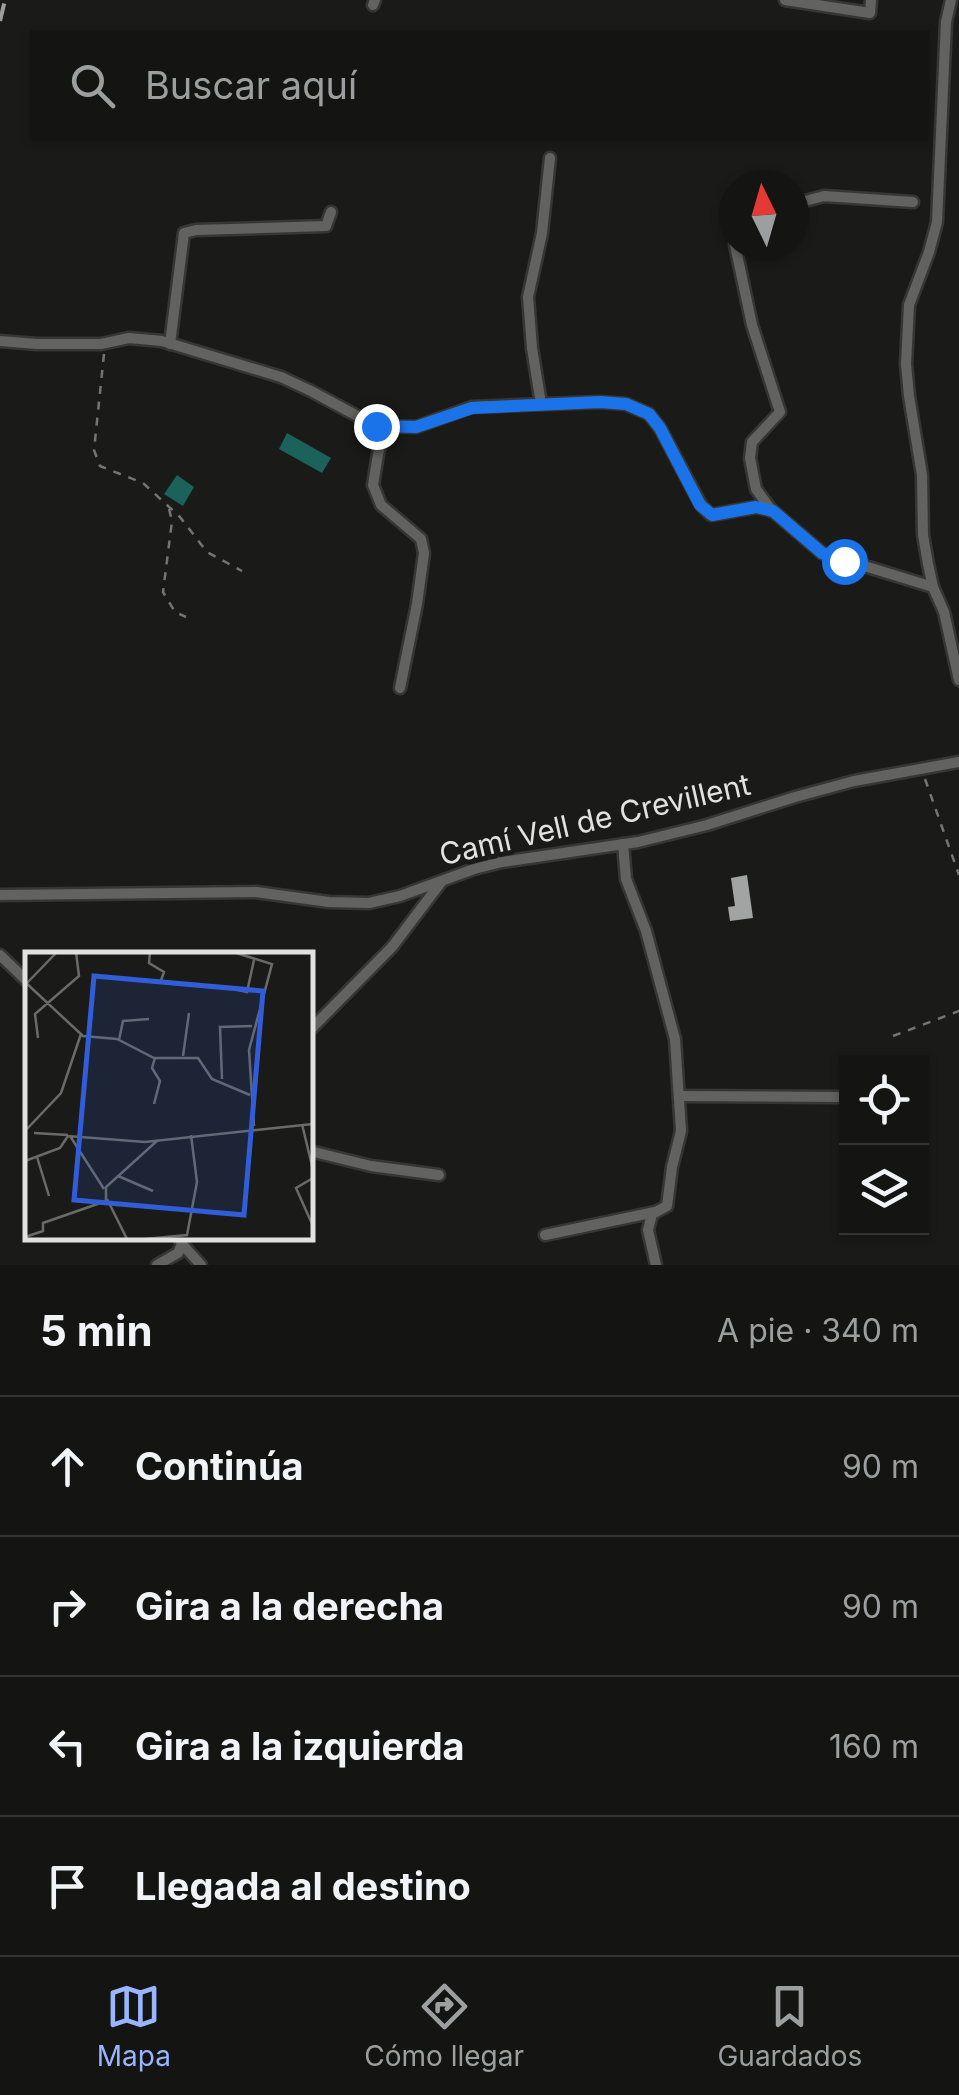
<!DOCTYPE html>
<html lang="es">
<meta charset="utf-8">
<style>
:root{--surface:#141413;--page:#212121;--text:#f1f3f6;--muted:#9d9ea0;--line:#333;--accent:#98b5fd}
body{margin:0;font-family:Inter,sans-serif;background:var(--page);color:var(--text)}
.controls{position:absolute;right:30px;bottom:30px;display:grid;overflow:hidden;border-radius:0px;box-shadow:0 2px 8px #0004}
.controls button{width:90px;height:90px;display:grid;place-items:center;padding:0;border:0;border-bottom:2px solid var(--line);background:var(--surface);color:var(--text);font:50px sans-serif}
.compass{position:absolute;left:719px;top:170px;width:90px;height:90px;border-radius:50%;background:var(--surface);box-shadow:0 2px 8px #0004;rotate:355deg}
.stop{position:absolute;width:30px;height:30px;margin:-22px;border:8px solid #1a73e8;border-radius:50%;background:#fff}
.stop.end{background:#1a73e8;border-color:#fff;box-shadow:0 2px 10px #0008}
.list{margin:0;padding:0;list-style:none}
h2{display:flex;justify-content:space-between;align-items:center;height:130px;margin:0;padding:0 40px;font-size:42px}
h2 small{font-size:32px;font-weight:400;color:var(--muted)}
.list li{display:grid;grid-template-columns:65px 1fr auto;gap:30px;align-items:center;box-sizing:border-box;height:140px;padding:0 40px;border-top:2px solid var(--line)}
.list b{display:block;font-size:38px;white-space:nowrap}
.list em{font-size:32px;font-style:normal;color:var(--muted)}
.icon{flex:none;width:55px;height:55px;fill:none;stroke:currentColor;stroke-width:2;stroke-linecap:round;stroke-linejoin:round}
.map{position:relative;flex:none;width:959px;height:1265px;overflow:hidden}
.search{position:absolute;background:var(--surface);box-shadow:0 2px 8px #0004;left:30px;right:30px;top:30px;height:110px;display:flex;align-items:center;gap:25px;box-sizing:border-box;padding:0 35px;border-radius:0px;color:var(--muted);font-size:38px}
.sheet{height:690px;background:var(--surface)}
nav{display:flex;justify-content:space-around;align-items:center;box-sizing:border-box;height:140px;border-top:2px solid var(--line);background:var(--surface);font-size:28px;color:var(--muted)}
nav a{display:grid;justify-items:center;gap:5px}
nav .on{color:var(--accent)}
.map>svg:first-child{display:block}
.water{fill:#1a625a}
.building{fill:#a1a4a2}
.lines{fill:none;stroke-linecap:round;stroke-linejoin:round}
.minor-casing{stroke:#363735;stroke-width:15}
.path{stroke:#747573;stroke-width:2.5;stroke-dasharray:8 8;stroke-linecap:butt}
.minor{stroke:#626360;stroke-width:10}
.rail{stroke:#9d9e9c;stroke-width:4;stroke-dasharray:18 18;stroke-linecap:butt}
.route{stroke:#1a73e8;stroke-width:12}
.labels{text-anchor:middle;stroke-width:10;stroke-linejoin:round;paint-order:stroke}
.street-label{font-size:30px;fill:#e2e3e1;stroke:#1a1b19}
.inset-road{fill:none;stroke:#6a6b69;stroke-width:2.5}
.view{fill:#315dd9;fill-opacity:0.15;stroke:#315dd9;stroke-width:5}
.inset-edge{fill:none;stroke:#e2e3e1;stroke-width:5}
</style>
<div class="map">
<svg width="959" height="1265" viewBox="0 0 959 1265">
<rect width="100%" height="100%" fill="#1a1b19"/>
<!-- water -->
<g class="water">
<path d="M287,433L331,458L322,473L279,449Z"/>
<path d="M177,475L194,487L183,506L164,494Z"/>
</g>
<!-- building -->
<path class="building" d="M747,875L753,918L730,921L728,907L735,906L731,878Z"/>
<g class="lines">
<!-- minor casing -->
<g class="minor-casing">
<g id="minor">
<path d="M785,0L870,13L871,0"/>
<path d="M951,0L946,22L937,222L929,252L909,305L906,364L909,396L922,475L923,535L928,564L933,587L944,612L959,680"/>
<path d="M373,5L375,0"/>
<path d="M794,204L824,196L913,202"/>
<path d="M734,221H731L734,238"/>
<path d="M735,245L752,325L780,412L752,442L750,458L756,489L772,511"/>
<path d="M0,341L37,344H101L129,338L162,341L281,377L311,391L376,426L416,427L472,407L599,402L626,404L649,414L660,428L701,505L711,515L756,507L773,511L822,553L933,587"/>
<path d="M170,344L184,233L196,230L326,226L331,212"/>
<path d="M541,404L532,348L528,297L542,233L550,158"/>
<path d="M386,426L378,454L373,485L381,505L421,539L424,553L417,604L400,688"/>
<path d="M623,844L626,879L646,931L675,1039L681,1131L672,1167L667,1206L652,1214L648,1230L656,1265"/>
<path d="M0,895L256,892L329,902L369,903L400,896L474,869L502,862L638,842L707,825L795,797L854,781L959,762"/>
<path d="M0,955L28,982"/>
<path d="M310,1030L392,947L442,881"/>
<path d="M679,1096L840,1097"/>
<path d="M310,1151L371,1166L439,1175"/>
<path d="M545,1235L655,1212"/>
<path d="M182,1244L201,1265"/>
<path d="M157,1265L178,1253L182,1244L179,1238"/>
</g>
</g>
<!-- path -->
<g class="path">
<path d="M104,354L94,450L100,466L143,483L180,517L207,552L242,571"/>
<path d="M169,509L172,521L163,592L175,612L186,617"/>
<path d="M925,779L959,875"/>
<path d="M893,1036L959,1011"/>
</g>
<!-- minor -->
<use href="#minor" class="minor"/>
<!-- rail -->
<path class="rail" d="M0,21L5,0"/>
</g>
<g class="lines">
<!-- route -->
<path class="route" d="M376,426L416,427L472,408L600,402L626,404L649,414L660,428L700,505L712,515L756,507L773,511L822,553L844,561"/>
</g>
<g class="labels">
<!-- street labels -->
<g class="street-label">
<text transform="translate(595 820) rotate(-13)" y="10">Camí Vell de Crevillent</text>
</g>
</g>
<!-- overview -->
<g transform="translate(25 952)">
<rect width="288" height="288" fill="#1a1b19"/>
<path class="inset-road" d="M125,0L124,11L139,20L135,31M208,0L247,12L224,98L229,174M0,30L58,84L92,87L129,106H173L187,127L225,143M1,32L32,0M204,36L222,40L229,8M13,86L10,62L54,24L51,0M94,88L98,69L124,67M158,104L164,61M197,127L195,75L227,74M129,152L135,129L127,116L130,106M277,172L288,218M0,179L36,141L56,82M9,181L43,183M45,184L79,237M12,205L24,244M0,209L35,196L43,184L120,190L288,172M93,224L128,239M288,226L271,236L288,274M82,247L102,287M0,285L18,279V271L81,249V235L133,188M120,287L162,283L172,230L166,183"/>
<path class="view" d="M69,24L238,39L219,263L49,248Z"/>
<rect width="288" height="288" class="inset-edge"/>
</g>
</svg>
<div class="controls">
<button><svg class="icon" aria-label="locate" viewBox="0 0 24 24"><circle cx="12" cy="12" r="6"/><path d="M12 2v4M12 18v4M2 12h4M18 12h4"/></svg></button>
<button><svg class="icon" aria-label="layers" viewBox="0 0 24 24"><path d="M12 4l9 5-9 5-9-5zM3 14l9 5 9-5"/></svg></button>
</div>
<svg class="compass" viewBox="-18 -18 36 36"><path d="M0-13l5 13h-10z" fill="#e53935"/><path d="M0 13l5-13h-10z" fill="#9d9ea0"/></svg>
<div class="stop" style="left:844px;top:561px"></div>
<div class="stop end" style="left:376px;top:426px"></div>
<div class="search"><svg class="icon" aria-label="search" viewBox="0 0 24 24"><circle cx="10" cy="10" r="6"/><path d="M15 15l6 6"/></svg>Buscar aquí</div>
</div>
<section class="sheet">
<h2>5 min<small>A pie · 340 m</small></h2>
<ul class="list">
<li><svg class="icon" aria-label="ahead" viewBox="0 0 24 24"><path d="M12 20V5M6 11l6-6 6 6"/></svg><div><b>Continúa</b></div><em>90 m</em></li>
<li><svg class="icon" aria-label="right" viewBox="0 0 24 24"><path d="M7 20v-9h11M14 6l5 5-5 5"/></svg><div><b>Gira a la derecha</b></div><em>90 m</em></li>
<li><svg class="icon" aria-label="left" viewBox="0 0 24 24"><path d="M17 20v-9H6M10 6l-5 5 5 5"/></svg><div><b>Gira a la izquierda</b></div><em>160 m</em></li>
<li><svg class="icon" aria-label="arrive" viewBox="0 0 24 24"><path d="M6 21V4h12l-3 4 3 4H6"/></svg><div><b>Llegada al destino</b></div></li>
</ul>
</section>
<nav>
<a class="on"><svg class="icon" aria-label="map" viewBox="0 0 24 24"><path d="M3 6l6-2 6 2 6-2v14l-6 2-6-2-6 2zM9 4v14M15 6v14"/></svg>Mapa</a>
<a><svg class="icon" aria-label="directions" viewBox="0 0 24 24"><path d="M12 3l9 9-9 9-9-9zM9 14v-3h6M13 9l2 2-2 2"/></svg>Cómo llegar</a>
<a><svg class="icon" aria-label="saved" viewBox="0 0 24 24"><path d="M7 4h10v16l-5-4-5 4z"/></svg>Guardados</a>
</nav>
